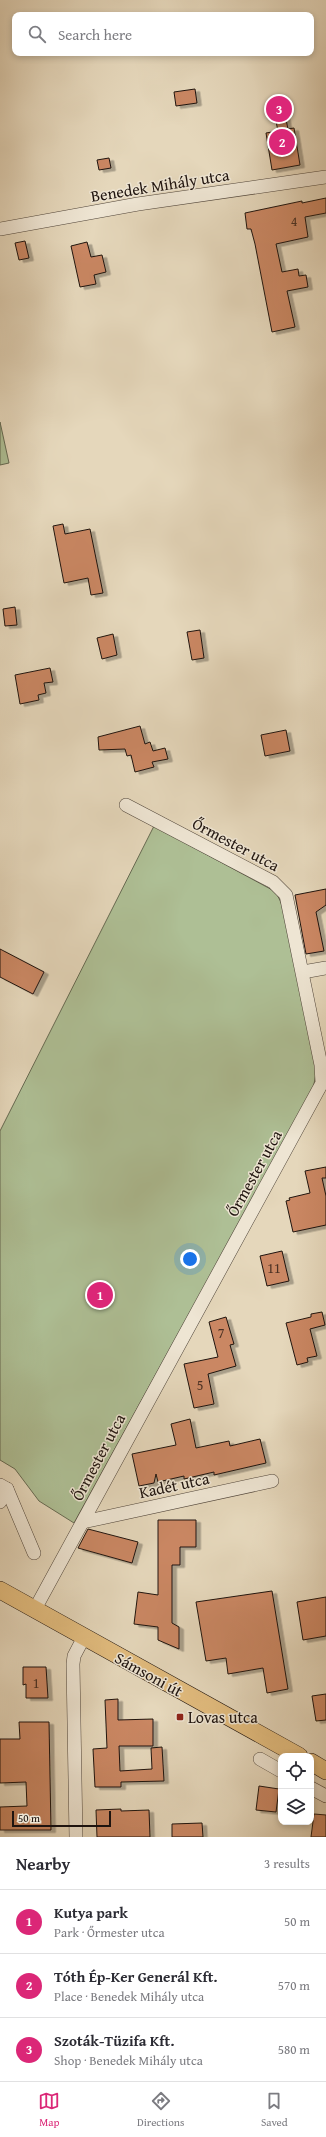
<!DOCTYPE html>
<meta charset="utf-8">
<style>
:root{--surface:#fff;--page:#f2f2f3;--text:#2b2b33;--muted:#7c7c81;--line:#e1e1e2;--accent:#db2777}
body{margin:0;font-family:"Gentium Book Plus",serif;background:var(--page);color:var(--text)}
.controls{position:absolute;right:12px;bottom:12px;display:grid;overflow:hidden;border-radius:8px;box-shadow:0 2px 6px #0003}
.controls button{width:36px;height:36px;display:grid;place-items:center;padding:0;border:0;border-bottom:1px solid var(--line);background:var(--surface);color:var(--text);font:20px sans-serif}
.scale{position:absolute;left:12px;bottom:10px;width:99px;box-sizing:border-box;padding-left:4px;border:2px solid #1f140f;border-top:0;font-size:11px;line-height:14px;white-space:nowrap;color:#1f140f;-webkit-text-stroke:3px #eee5d3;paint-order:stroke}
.you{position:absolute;left:190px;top:1259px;width:14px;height:14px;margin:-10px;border:3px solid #fff;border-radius:50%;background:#1a73e8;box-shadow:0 0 0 6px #1a73e833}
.badge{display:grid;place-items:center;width:26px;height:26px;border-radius:50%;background:var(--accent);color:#fff;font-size:13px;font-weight:700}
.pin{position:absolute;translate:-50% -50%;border:2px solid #fff;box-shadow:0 1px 4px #0006}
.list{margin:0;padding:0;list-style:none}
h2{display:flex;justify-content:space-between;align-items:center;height:52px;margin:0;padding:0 16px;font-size:17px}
h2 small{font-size:13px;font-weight:400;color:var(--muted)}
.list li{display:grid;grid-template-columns:26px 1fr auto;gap:12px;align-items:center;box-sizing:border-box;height:64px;padding:0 16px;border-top:1px solid var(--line)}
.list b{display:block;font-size:15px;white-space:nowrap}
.list p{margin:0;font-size:13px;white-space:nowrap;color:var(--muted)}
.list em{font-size:13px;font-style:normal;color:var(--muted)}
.icon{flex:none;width:22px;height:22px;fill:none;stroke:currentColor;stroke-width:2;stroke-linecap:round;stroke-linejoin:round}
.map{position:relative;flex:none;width:326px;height:1837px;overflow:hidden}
.search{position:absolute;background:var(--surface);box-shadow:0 2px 6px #0003;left:12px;right:12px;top:12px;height:44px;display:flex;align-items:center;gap:10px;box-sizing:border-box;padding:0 14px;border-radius:8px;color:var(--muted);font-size:15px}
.sheet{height:244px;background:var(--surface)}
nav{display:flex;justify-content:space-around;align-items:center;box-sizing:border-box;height:56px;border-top:1px solid var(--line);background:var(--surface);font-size:11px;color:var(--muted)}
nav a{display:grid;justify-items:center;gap:2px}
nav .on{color:var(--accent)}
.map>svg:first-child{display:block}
.green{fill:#aebf95;stroke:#666a52}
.building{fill:#ca8763;stroke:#1f140f;filter:url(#shadow)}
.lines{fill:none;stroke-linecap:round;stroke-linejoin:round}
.minor-casing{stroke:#50453a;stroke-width:14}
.major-casing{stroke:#1f140f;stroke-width:18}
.minor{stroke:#eee5d3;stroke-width:13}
.major{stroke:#e2bc7e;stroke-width:17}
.poi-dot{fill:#8f2418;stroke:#eee5d3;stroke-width:1.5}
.labels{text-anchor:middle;stroke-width:3;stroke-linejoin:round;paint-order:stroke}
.number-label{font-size:14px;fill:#4a3124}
.street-label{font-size:16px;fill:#1f140f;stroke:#eee5d3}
.poi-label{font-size:16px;fill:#1f140f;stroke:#eee5d3;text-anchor:start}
</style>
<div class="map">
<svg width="326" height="1837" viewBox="0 0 326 1837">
<defs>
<filter id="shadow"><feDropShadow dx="4.5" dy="2.5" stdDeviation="0" flood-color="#0004"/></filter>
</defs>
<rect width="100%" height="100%" fill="#e5d7bb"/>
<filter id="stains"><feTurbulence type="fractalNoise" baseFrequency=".005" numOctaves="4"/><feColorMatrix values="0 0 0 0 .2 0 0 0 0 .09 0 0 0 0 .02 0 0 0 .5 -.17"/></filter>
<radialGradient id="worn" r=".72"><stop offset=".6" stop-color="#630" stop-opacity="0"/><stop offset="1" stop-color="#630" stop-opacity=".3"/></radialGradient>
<!-- green -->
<g class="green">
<path d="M0,422L9,463L0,465Z"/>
<path d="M154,826L276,892L282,905L317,1068L313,1089L74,1523L39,1501L15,1469L0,1460V1131Z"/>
</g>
<!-- building -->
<g class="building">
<path d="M195,89L197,103L176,106L174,92Z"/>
<path d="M283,105L288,129L294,128L300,165L272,170L266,133L278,131L273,107Z"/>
<path d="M109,158L111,168L99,170L97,160Z"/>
<path d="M326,198V213L305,217L308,237L276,244L282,272L298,269L299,276L306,275L308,287L287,291L295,327L272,332L255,244L251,229H247L245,213L302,201V203Z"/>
<path d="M25,241L29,258L19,260L15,243Z"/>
<path d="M87,242L91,257L102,255L106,272L94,275L96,284L80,287L71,246Z"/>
<path d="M63,524L65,534L90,529L103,593L91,595L88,578L64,583L53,526Z"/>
<path d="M15,607L17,625L5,626L3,609Z"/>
<path d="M200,630L204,658L192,660L187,632Z"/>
<path d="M113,634L117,655L102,659L97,638Z"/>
<path d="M50,668L53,682L44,683L46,693L38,695L39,700L20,704L15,675Z"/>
<path d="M140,726L145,744L150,742L153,751L165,748L168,759L152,762L154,767L135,772L131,755L127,756L125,749L99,750L98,737Z"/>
<path d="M286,730L290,751L265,756L261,735Z"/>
<path d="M326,889V905L316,912L324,951L306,954L295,895Z"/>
<path d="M0,949L44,972L33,994L0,977Z"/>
<path d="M326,1167V1178H322L326,1196V1225L293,1232L286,1201L290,1200L289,1198L310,1193L305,1171Z"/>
<path d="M282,1251L289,1281L267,1286L260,1256Z"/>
<path d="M322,1312L325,1325L310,1329L317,1356L307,1358L308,1362L297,1365L286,1323L311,1317V1314Z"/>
<path d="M226,1317L234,1344L230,1345L236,1366L208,1374L214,1404L194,1408L184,1364L218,1357L209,1322Z"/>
<path d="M190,1419L196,1448L229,1441L230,1446L260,1439L266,1463L214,1475V1472L184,1479V1476L158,1482L156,1474L154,1483L139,1486L132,1454L176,1445L171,1424Z"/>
<path d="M158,1520H196V1547H180V1565H172V1623L179,1627V1649L158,1640V1627L134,1624L138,1592L158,1595Z"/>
<path d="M88,1529L138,1542L132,1563L78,1548Z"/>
<path d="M272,1591L288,1689L267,1693L263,1668L228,1674L226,1658L206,1661L196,1602Z"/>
<path d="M326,1597V1636L303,1640L297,1602Z"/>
<path d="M23,1667H46L48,1698H26V1684L23,1685Z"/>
<path d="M326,1694V1720L316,1721L312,1696Z"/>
<path d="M118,1699V1720L153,1719V1746H119L120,1771L152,1769L151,1748L162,1747L164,1781L121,1782V1787H95L93,1749L107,1748L105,1700Z"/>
<path d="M19,1722H49L51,1830H0V1807L27,1806L26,1782L0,1783V1739H20Z"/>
<path d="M259,1786L279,1789L276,1812L256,1810Z"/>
<path d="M121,1809V1811L149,1810L150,1837H97L96,1810Z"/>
<path d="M314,1814L326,1815V1837H311Z"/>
<path d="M202,1823L203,1837H172V1824Z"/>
</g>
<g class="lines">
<!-- minor casing -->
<g class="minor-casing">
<g id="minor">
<path d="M0,229L138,204L326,177"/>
<path d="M303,972L326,968"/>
<path d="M0,1485L7,1489L34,1553"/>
<path d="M0,1502L7,1489"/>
<path d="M83,1522L272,1481"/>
<path d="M35,1609L322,1083L321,1065L286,895L273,882L126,805"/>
<path d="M260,1759L281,1771"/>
<path d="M311,1788L326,1796"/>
<path d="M76,1837L73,1664L74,1656L84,1637"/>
</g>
</g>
<!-- major casing -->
<g class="major-casing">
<g id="major">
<path d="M0,1590L299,1756"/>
<path d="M311,1762L326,1771"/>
</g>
</g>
<!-- minor -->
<use href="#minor" class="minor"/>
<!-- major -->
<use href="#major" class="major"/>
</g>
<!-- markers -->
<rect class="poi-dot" x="176" y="1713" width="8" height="8" rx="2"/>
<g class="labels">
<!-- number labels -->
<g class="number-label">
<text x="294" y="226">4</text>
<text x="274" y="1273">11</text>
<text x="221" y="1338">7</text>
<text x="200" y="1390">5</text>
<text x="36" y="1688">1</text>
</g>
<!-- street labels -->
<g class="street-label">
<text transform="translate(160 185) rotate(-9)" y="6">Benedek Mihály utca</text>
<text transform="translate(236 844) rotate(28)" y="6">Őrmester utca</text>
<text transform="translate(254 1173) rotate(-61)" y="6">Őrmester utca</text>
<text transform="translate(98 1457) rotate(-62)" y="6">Őrmester utca</text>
<text transform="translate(174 1485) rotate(-12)" y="6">Kadét utca</text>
<text transform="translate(149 1674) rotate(29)" y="6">Sámsoni út</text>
</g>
<!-- poi labels -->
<g class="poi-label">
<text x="188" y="1723">Lovas utca</text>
</g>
</g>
<rect width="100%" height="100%" filter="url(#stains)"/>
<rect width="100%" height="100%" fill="url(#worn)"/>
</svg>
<div class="controls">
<button><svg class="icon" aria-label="locate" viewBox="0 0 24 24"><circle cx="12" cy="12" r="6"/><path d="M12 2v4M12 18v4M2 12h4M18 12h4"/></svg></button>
<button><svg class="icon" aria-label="layers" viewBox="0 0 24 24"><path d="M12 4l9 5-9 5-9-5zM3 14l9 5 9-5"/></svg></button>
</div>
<div class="scale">50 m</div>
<div class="you"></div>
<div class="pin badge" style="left:100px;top:1295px">1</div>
<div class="pin badge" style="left:282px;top:142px">2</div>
<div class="pin badge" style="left:279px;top:109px">3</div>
<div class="search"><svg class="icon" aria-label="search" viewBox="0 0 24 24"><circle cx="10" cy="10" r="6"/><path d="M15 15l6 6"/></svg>Search here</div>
</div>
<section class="sheet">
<h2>Nearby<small>3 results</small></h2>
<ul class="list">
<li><span class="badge">1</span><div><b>Kutya park</b><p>Park · Őrmester utca</p></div><em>50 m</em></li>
<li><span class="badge">2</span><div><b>Tóth Ép-Ker Generál Kft.</b><p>Place · Benedek Mihály utca</p></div><em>570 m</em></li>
<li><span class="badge">3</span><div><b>Szoták-Tüzifa Kft.</b><p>Shop · Benedek Mihály utca</p></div><em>580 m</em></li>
</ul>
</section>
<nav>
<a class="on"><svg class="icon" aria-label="map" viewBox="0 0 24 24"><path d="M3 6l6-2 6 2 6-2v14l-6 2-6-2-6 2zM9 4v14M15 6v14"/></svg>Map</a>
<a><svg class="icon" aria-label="directions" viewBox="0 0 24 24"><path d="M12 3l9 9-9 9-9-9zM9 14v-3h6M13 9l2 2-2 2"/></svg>Directions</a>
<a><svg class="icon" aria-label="saved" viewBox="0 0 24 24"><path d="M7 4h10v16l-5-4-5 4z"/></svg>Saved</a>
</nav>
